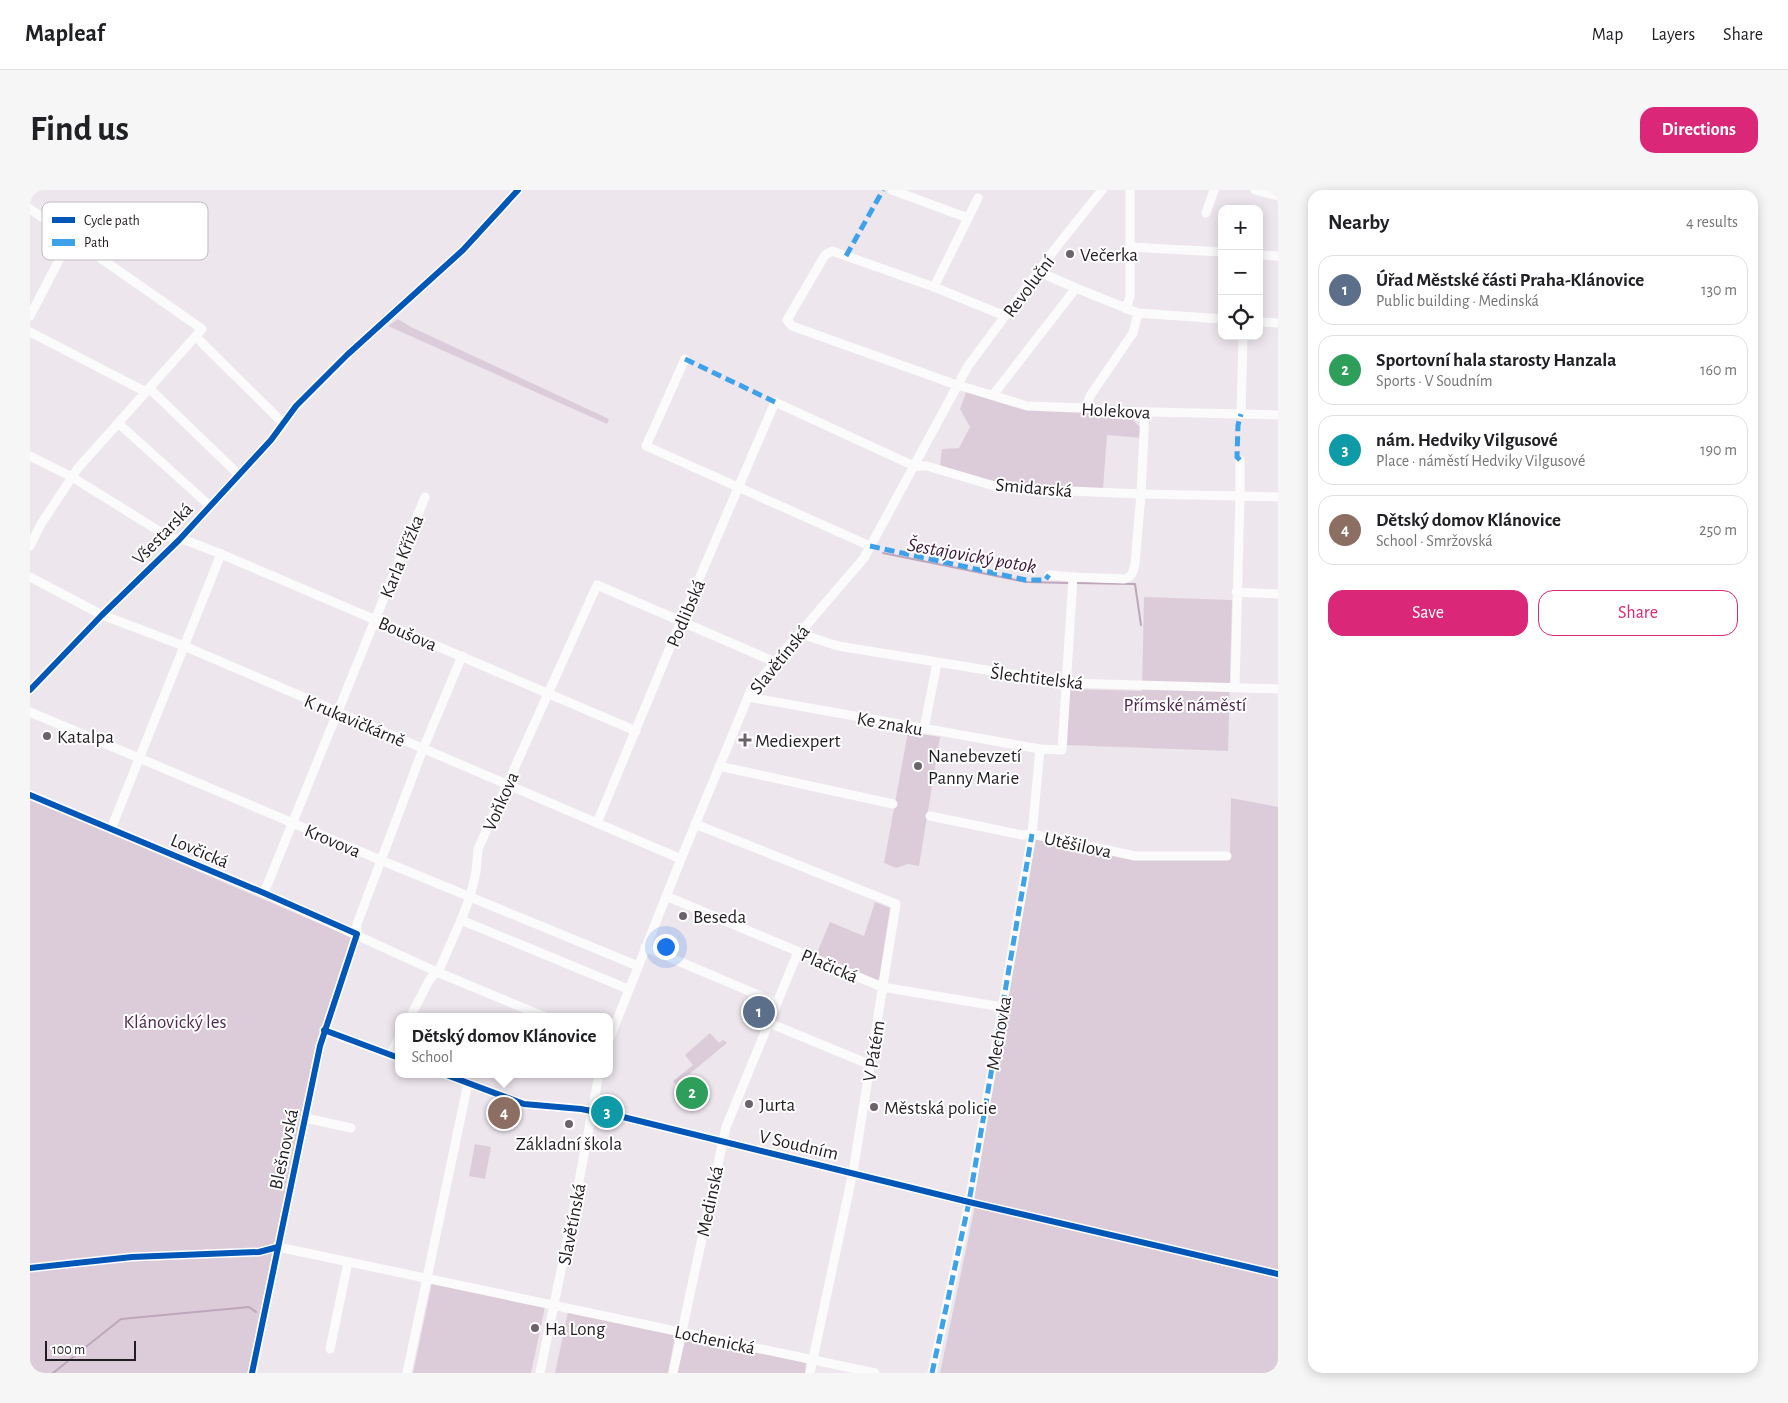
<!DOCTYPE html>
<meta charset="utf-8">
<style>
:root{--surface:#fff;--page:#f6f6f6;--text:#202124;--muted:#757577;--line:#e0e0e0;--accent:#db2777}
body{margin:0;font-family:"Alegreya Sans",sans-serif;background:var(--page);color:var(--text)}
.controls{position:absolute;right:15px;top:15px;display:grid;overflow:hidden;border-radius:10px;box-shadow:0 2px 12px #0003}
.controls button{width:45px;height:45px;display:grid;place-items:center;padding:0;border:0;border-bottom:1px solid var(--line);background:var(--surface);color:var(--text);font:25px sans-serif}
.scale{position:absolute;left:15px;bottom:12px;width:91px;box-sizing:border-box;padding-left:5px;border:2px solid #231d22;border-top:0;font-size:14px;line-height:18px;white-space:nowrap;color:#231d22;-webkit-text-stroke:4px #fff;paint-order:stroke}
.you{position:absolute;left:635px;top:756px;width:18px;height:18px;margin:-12px;border:4px solid #fff;border-radius:50%;background:#1a73e8;box-shadow:0 0 0 8px #1a73e833}
.badge{display:grid;place-items:center;width:32px;height:32px;border-radius:50%;background:var(--accent);color:#fff;font-size:16px;font-weight:700}
.pin{position:absolute;translate:-50% -50%;border:2px solid #fff;box-shadow:0 1px 5px #0006}
.popup{position:absolute;left:365px;top:823px;width:218px;height:65px;box-sizing:border-box;display:grid;place-content:center;border-radius:10px;background:var(--surface);filter:drop-shadow(0 1px 4px #0005);font-size:16px;white-space:nowrap;color:var(--muted)}
.popup b{font-size:19px;color:var(--text)}
.popup::after{content:'';position:absolute;left:50%;top:100%;margin-left:-10px;border:10px solid transparent;border-top-color:var(--surface)}
.list{margin:0;padding:0;list-style:none}
h2{display:flex;justify-content:space-between;align-items:center;height:65px;margin:0;padding:0 20px;font-size:21px}
h2 small{font-size:16px;font-weight:400;color:var(--muted)}
.list li{display:grid;grid-template-columns:32px 1fr auto;gap:15px;align-items:center;box-sizing:border-box;height:70px;margin:0 10px 10px;padding:0 10px;border:1px solid var(--line);border-radius:15px}
.list b{display:block;font-size:19px;white-space:nowrap}
.list p{margin:0;font-size:16px;white-space:nowrap;color:var(--muted)}
.list em{font-size:16px;font-style:normal;color:var(--muted)}
.actions{display:flex;gap:10px;padding:15px 20px}
.actions a{flex:1;padding:11px 0;border:1px solid var(--accent);border-radius:15px;text-align:center;font-size:18px;color:var(--accent)}
.actions .main{background:var(--accent);color:#fff}
.icon{flex:none;width:28px;height:28px;fill:none;stroke:currentColor;stroke-width:2;stroke-linecap:round;stroke-linejoin:round}
.map{position:relative;flex:none;width:1248px;height:1183px;overflow:hidden;border-radius:15px}
header{display:flex;align-items:center;gap:30px;box-sizing:border-box;height:70px;padding:0 25px;background:var(--surface);border-bottom:1px solid var(--line)}
header strong{font-size:24px}
nav{display:flex;gap:28px;margin-inline-start:auto;font-size:18px}
.intro{display:flex;align-items:center;justify-content:space-between;box-sizing:border-box;height:120px;padding:0 30px}
h1{margin:0;font-size:35px}
.button{padding:12px 22px;border-radius:15px;background:var(--accent);color:#fff;font-size:18px;font-weight:700}
main{display:flex;gap:30px;padding:0 30px}
aside{flex:1;background:var(--surface);border-radius:15px;box-shadow:0 2px 12px #0003}
.map>svg:first-child{display:block}
.green{fill:#dcccda}
.lines{fill:none;stroke-linecap:round;stroke-linejoin:round}
.stream{stroke:#bea6bb;stroke-width:2}
.minor{stroke:#fcfbfc;stroke-width:9}
.quiet{stroke:#3ea2ea;stroke-width:5;stroke-dasharray:10 5;stroke-linecap:butt}
.cycleway-casing{stroke:#fff;stroke-width:9}
.cycleway{stroke:#0057b8;stroke-width:6}
.poi-dot{fill:#6a6369;stroke:#fff;stroke-width:2}
.labels{text-anchor:middle;stroke-width:4;stroke-linejoin:round;paint-order:stroke}
.poi-label{font-size:19px;fill:#231d22;stroke:#fff;text-anchor:start}
.street-label{font-size:19px;fill:#231d22;stroke:#fff}
.park-label{font-size:19px;fill:#50284d;stroke:#fff}
.water-label{font-size:20px;font-style:italic;fill:#3f183c;stroke:#fff}
.key{fill:#fff;stroke:#bdbbbd;stroke-width:1}
.key-label{font-size:14px;fill:#231d22}
</style>
<header>
<strong>Mapleaf</strong>
<nav><a>Map</a><a>Layers</a><a>Share</a></nav>
</header>
<div class="intro"><h1>Find us</h1><a class="button">Directions</a></div>
<main>
<div class="map">
<svg width="1248" height="1183" viewBox="0 0 1248 1183">
<rect width="100%" height="100%" fill="#eee6ed"/>
<!-- green -->
<g class="green">
<path d="M368,129L381,137L579,229L577,234L358,136Z"/>
<path d="M937,200L1010,221L1098,225L1110,237L1112,248L1077,245L1073,299L976,295L910,276L912,259L929,258L940,237L930,219Z"/>
<path d="M1114,407L1202,410L1198,561L1035,555L1040,499L1112,501Z"/>
<path d="M878,542L910,547L889,676L878,674L866,678L854,673Z"/>
<path d="M1201,608L1248,617V1183H910L944,1021L945,1003L952,960L1006,648L1103,669L1200,666Z"/>
<path d="M0,609L321,747L292,836L218,1183H0Z"/>
<path d="M845,712L860,718L849,789L847,790L786,765L800,732L834,746Z"/>
<path d="M680,843L689,853L693,850L697,853L646,895L643,891L663,875L655,865Z"/>
<path d="M445,954L461,957L455,989L439,986Z"/>
<path d="M402,1093L515,1117L501,1183H383Z"/>
<path d="M538,1122L645,1145L638,1183H525Z"/>
<path d="M656,1147L776,1172L775,1183H647Z"/>
</g>
<g class="lines">
<!-- stream -->
<g class="stream">
<path d="M853,363L996,392L1040,393"/>
<path d="M1045,393L1105,394L1111,435"/>
<path d="M23,1183L91,1129L219,1117L226,1122"/>
</g>
<!-- minor -->
<g class="minor">
<path d="M862,0L938,28"/>
<path d="M1225,0L1248,6"/>
<path d="M0,19L172,139L48,278L11,334L0,356"/>
<path d="M1176,23L1184,0"/>
<path d="M1100,57L1192,62"/>
<path d="M1229,65L1248,66"/>
<path d="M1010,80L1016,85L1046,98L1108,123L1192,129"/>
<path d="M904,97L948,8"/>
<path d="M1096,119L1100,106V0"/>
<path d="M0,126L41,47L69,21"/>
<path d="M975,126L904,97L802,61L795,65L757,130L762,136L921,193L997,216L1056,218L1078,221L1248,225"/>
<path d="M1229,132L1248,133"/>
<path d="M0,142L116,202"/>
<path d="M166,147L253,233"/>
<path d="M655,169L616,256L840,356"/>
<path d="M120,199L209,285"/>
<path d="M963,205L1046,98"/>
<path d="M1056,218L1060,206L1103,143L1108,123"/>
<path d="M1211,224L1213,146"/>
<path d="M88,233L180,316"/>
<path d="M0,266L42,287L137,346L149,350H155L191,364L606,541"/>
<path d="M1019,385L1043,387"/>
<path d="M0,387L72,425L154,456L651,669"/>
<path d="M1206,402L1248,404"/>
<path d="M772,441L780,447L808,456L1037,493L1248,499"/>
<path d="M1205,497L1210,306V270"/>
<path d="M0,500L72,425L149,350L241,250L266,216L280,202"/>
<path d="M718,507L1010,559L1032,560L1043,387L1094,389C1103,387 1103,381 1105,374L1111,304L1115,222"/>
<path d="M0,522L348,669L608,776"/>
<path d="M894,539L907,473"/>
<path d="M689,576L863,614"/>
<path d="M0,605L234,703L407,782L515,827"/>
<path d="M900,626L992,645L1002,644L1105,666H1197"/>
<path d="M567,633L651,431L745,212L884,276H897L971,298L1111,304L1248,307"/>
<path d="M665,634L866,714L823,982L780,1183"/>
<path d="M81,639L191,364"/>
<path d="M234,703L395,307"/>
<path d="M636,706L852,797L972,817"/>
<path d="M431,730L598,799"/>
<path d="M615,757L747,813"/>
<path d="M380,827L400,789L410,778L431,730L440,707L446,682L448,659L567,395L745,472"/>
<path d="M739,833L841,875"/>
<path d="M294,840L369,868"/>
<path d="M579,850L651,669L721,500L834,368L938,176L1028,55L1072,0"/>
<path d="M360,865L369,848"/>
<path d="M414,884L494,914L551,919L593,927L939,1012"/>
<path d="M275,928L321,938"/>
<path d="M248,1057L845,1183"/>
<path d="M300,1159L318,1072"/>
<path d="M222,1183L290,856L327,744V734L393,559L432,466"/>
<path d="M377,1183L438,893"/>
<path d="M510,1183L547,1002L569,884"/>
<path d="M643,1183L696,937L768,762"/>
<path d="M902,1183L939,1012L1002,644L1010,559"/>
</g>
<!-- quiet -->
<g class="quiet">
<path d="M816,66L853,0"/>
<path d="M655,169L745,212"/>
<path d="M1210,270L1207,267L1208,235L1211,224"/>
<path d="M840,356L996,390H1015L1019,385"/>
<path d="M902,1183L939,1012L1002,644"/>
</g>
<!-- cycleway casing -->
<g class="cycleway-casing">
<g id="cycleway">
<path d="M0,500L72,425L149,350L241,250L266,216L317,165L433,60L488,0"/>
<path d="M0,605L234,703L327,744L290,856L222,1183"/>
<path d="M294,840L369,868"/>
<path d="M414,884L494,914L551,919L593,927L939,1012L1248,1084"/>
<path d="M0,1078L102,1067L229,1062L248,1057"/>
</g>
</g>
<!-- cycleway -->
<use href="#cycleway" class="cycleway"/>
</g>
<!-- markers -->
<g class="poi-dot">
<circle cx="1040" cy="64" r="5"/>
<circle cx="17" cy="546" r="5"/>
<path d="M712.5 542.5h5v5h5v5h-5v5h-5v-5h-5v-5h5z"/>
<circle cx="888" cy="576" r="5"/>
<circle cx="653" cy="726" r="5"/>
<circle cx="719" cy="914" r="5"/>
<circle cx="844" cy="917" r="5"/>
<circle cx="539" cy="934" r="5"/>
<circle cx="505" cy="1138" r="5"/>
</g>
<g class="labels">
<!-- poi labels -->
<g class="poi-label">
<text x="1050" y="71">Večerka</text>
<text x="27" y="553">Katalpa</text>
<text x="725" y="557">Mediexpert</text>
<text x="898" y="572">Nanebevzetí<tspan x="898" dy="22">Panny Marie</tspan></text>
<text x="663" y="733">Beseda</text>
<text x="729" y="921">Jurta</text>
<text x="854" y="924">Městská policie</text>
<text x="539" y="960" text-anchor="middle">Základní škola</text>
<text x="515" y="1145">Ha Long</text>
</g>
<!-- street labels -->
<g class="street-label">
<text transform="translate(998 96) rotate(-53)" y="7">Revoluční</text>
<text transform="translate(1086 220) rotate(3)" y="7">Holekova</text>
<text transform="translate(1004 297) rotate(5)" y="7">Smidarská</text>
<text transform="translate(132 343) rotate(-46)" y="7">Všestarská</text>
<text transform="translate(371 366) rotate(-68)" y="7">Karla Křížka</text>
<text transform="translate(655 423) rotate(-67)" y="7">Podlibská</text>
<text transform="translate(378 443) rotate(23)" y="7">Boušova</text>
<text transform="translate(749 469) rotate(-51)" y="7">Slavětínská</text>
<text transform="translate(1007 487) rotate(7)" y="7">Šlechtitelská</text>
<text transform="translate(325 530) rotate(23)" y="7">K rukavičkárně</text>
<text transform="translate(860 533) rotate(10)" y="7">Ke znaku</text>
<text transform="translate(470 611) rotate(-66)" y="7">Voňkova</text>
<text transform="translate(303 650) rotate(23)" y="7">Krovova</text>
<text transform="translate(1048 654) rotate(12)" y="7">Utěšilova</text>
<text transform="translate(170 660) rotate(23)" y="7">Lovčická</text>
<text transform="translate(800 775) rotate(23)" y="7">Plačická</text>
<text transform="translate(968 843) rotate(-80)" y="7">Mechovka</text>
<text transform="translate(843 861) rotate(-81)" y="7">V Pátém</text>
<text transform="translate(769 954) rotate(13)" y="7">V Soudním</text>
<text transform="translate(253 959) rotate(-78)" y="7">Blešnovská</text>
<text transform="translate(679 1011) rotate(-78)" y="7">Medinská</text>
<text transform="translate(541 1034) rotate(-79)" y="7">Slavětínská</text>
<text transform="translate(685 1149) rotate(12)" y="7">Lochenická</text>
</g>
<!-- park labels -->
<g class="park-label">
<text x="1155" y="521">Přímské náměstí</text>
<text x="145" y="838">Klánovický les</text>
</g>
<!-- water labels -->
<g class="water-label">
<text transform="translate(942 365) rotate(10)" y="7">Šestajovický potok</text>
</g>
</g>
<!-- legend -->
<rect x="12" y="12" width="166" height="58" rx="8" class="key"/>
<rect x="22" y="27" width="23" height="6" fill="#0057b8"/>
<rect x="22" y="49" width="23" height="7" fill="#3ea2ea"/>
<g class="key-label">
<text x="54" y="35">Cycle path</text>
<text x="54" y="57">Path</text>
</g>
</svg>
<div class="controls">
<button>+</button>
<button>−</button>
<button><svg class="icon" aria-label="locate" viewBox="0 0 24 24"><circle cx="12" cy="12" r="6"/><path d="M12 2v4M12 18v4M2 12h4M18 12h4"/></svg></button>
</div>
<div class="scale">100 m</div>
<div class="you"></div>
<div class="pin badge" style="left:729px;top:822px;background:#5c6f8a">1</div>
<div class="pin badge" style="left:662px;top:903px;background:#2e9e5b">2</div>
<div class="pin badge" style="left:577px;top:922px;background:#0f9aa8">3</div>
<div class="pin badge" style="left:474px;top:923px;background:#8d6e63">4</div>
<div class="popup"><b>Dětský domov Klánovice</b>School</div>
</div>
<aside>
<h2>Nearby<small>4 results</small></h2>
<ul class="list">
<li><span class="badge" style="background:#5c6f8a">1</span><div><b>Úřad Městské části Praha-Klánovice</b><p>Public building · Medinská</p></div><em>130 m</em></li>
<li><span class="badge" style="background:#2e9e5b">2</span><div><b>Sportovní hala starosty Hanzala</b><p>Sports · V Soudním</p></div><em>160 m</em></li>
<li><span class="badge" style="background:#0f9aa8">3</span><div><b>nám. Hedviky Vilgusové</b><p>Place · náměstí Hedviky Vilgusové</p></div><em>190 m</em></li>
<li><span class="badge" style="background:#8d6e63">4</span><div><b>Dětský domov Klánovice</b><p>School · Smržovská</p></div><em>250 m</em></li>
</ul>
<div class="actions"><a class="main">Save</a><a>Share</a></div>
</aside>
</main>
